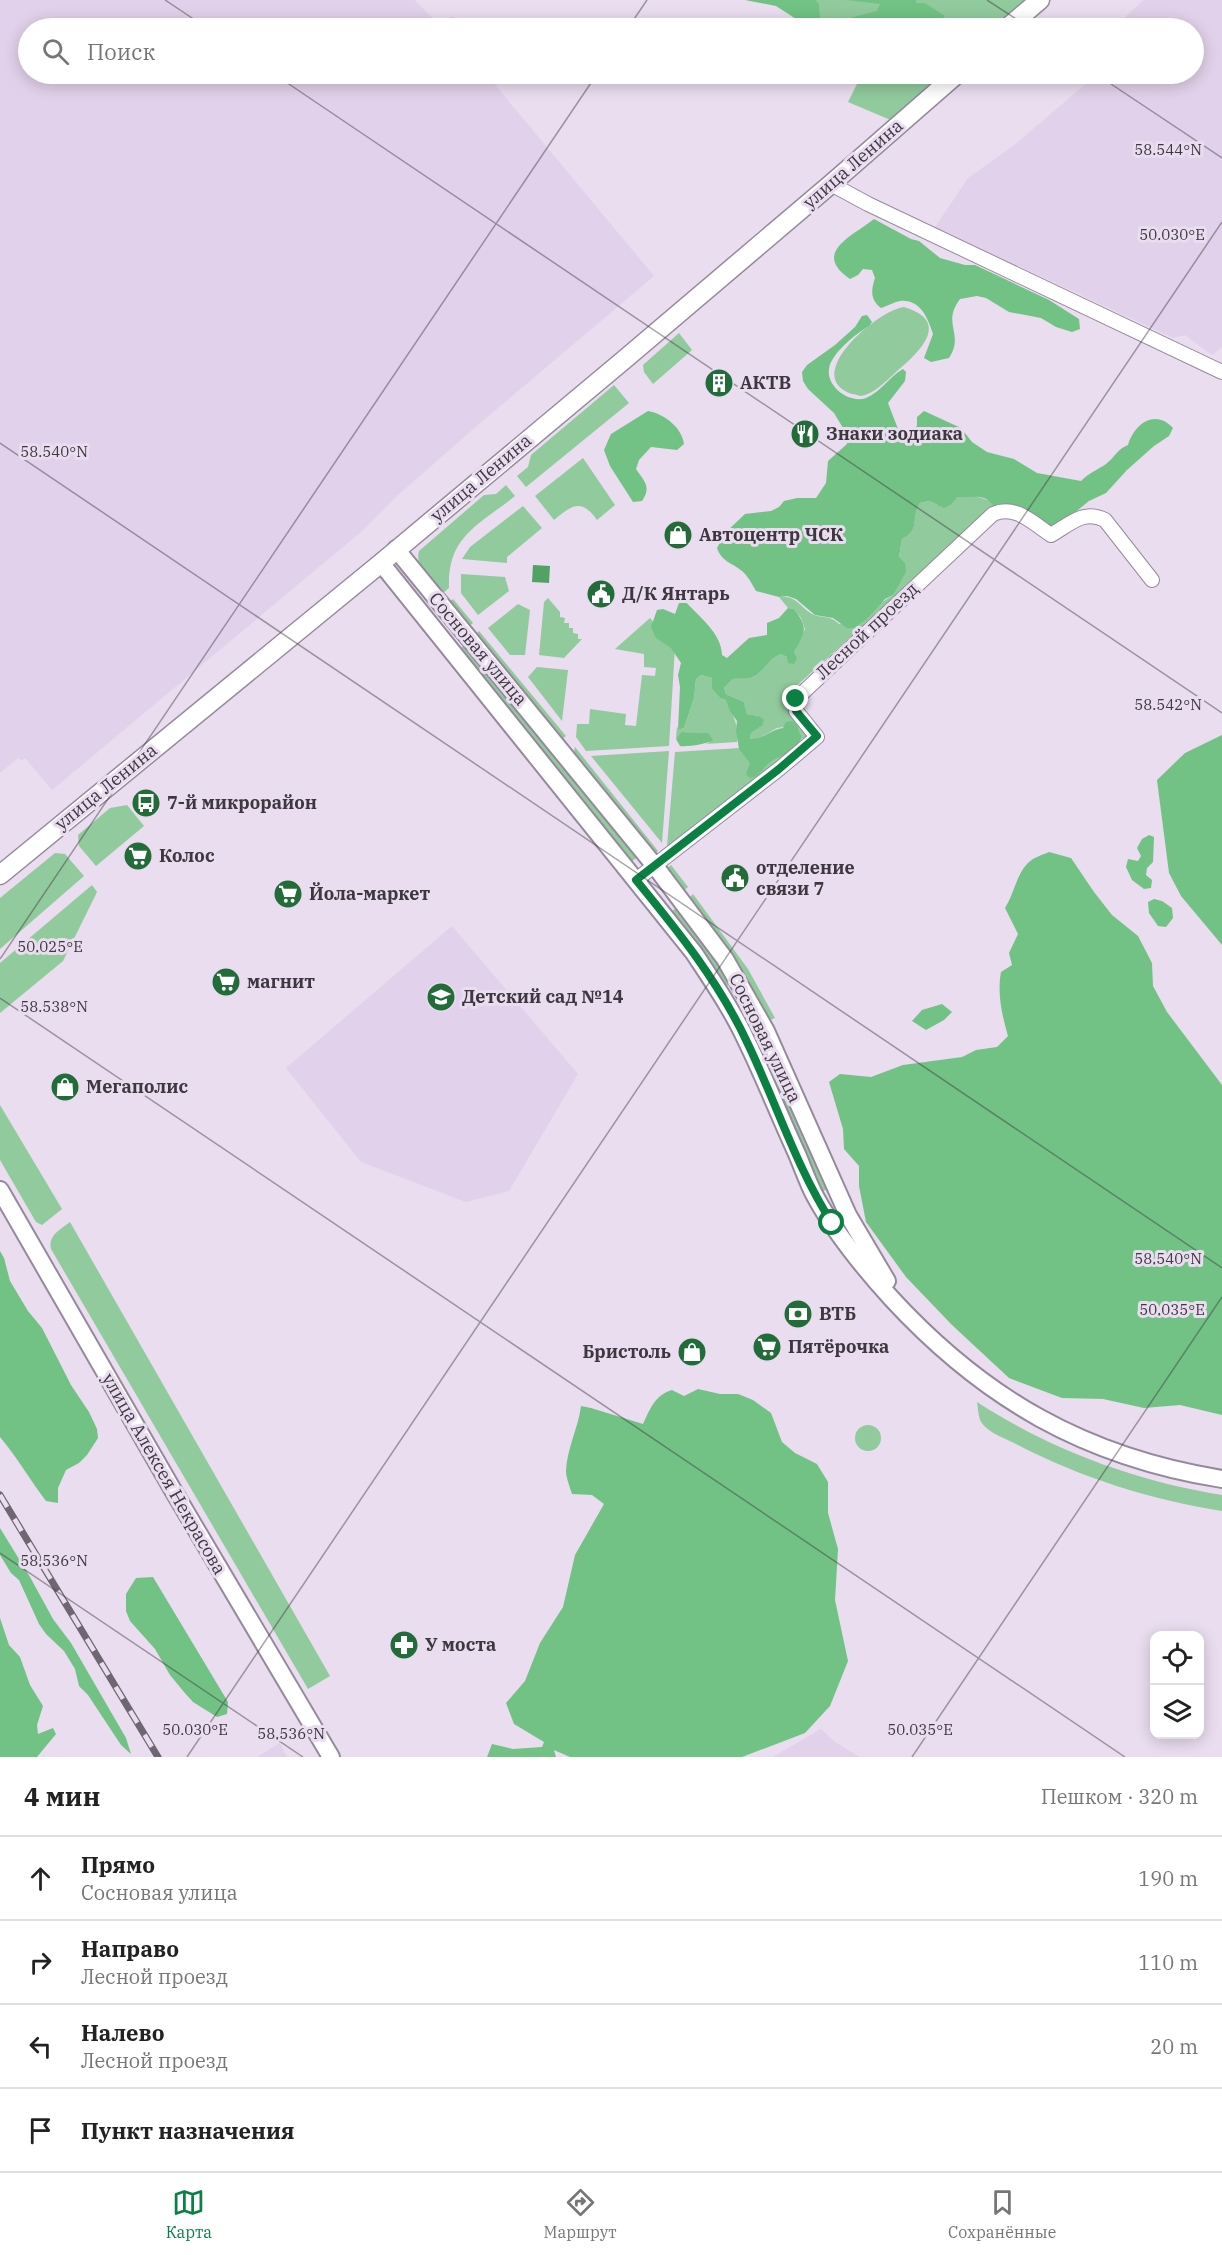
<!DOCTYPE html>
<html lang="ru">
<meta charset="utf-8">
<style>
:root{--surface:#fff;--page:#f2f2f2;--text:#222;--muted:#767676;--line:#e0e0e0;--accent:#0b8043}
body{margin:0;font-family:"IBM Plex Serif",serif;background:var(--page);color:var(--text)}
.controls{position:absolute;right:18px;bottom:18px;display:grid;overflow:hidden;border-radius:12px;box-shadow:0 3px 15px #0003}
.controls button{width:54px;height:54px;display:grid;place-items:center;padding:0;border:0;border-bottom:2px solid var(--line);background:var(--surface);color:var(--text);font:30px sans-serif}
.stop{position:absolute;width:18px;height:18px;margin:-14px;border:4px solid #0b8043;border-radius:50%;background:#fff}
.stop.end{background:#0b8043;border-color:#fff;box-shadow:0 2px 6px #0008}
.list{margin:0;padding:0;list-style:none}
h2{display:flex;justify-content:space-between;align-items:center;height:78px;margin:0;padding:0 24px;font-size:26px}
h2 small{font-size:20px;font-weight:400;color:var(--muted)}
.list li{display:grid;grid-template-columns:39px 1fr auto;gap:18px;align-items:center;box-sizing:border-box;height:84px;padding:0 24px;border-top:2px solid var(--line)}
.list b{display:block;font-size:22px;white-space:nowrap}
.list p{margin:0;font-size:20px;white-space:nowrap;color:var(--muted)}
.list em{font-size:20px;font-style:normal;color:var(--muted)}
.icon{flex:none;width:33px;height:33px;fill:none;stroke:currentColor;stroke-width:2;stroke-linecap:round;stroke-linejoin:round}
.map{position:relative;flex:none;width:1222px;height:1757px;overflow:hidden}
.search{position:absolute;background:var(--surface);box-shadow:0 3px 15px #0003;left:18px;right:18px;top:18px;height:66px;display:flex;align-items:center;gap:15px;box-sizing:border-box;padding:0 21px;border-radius:33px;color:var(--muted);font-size:22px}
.sheet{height:414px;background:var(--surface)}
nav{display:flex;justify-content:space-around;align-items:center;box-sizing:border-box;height:84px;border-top:2px solid var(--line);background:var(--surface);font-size:16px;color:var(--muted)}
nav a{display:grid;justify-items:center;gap:3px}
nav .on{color:var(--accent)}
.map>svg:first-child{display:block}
.built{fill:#e1d1ea}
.green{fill:#91ca9d}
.forest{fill:#71c284}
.water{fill:#52a266}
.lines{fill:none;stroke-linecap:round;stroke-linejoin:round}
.minor-casing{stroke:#958a9b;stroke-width:16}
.tertiary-casing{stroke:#958a9b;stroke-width:20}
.secondary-casing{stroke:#958a9b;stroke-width:21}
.minor{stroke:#fff;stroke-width:14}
.tertiary{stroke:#fff;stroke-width:16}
.secondary{stroke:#fff;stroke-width:18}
.rail-casing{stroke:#6e6771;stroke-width:7}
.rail{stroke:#e9ddef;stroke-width:4.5;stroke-dasharray:14;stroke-linecap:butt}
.route{stroke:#0b8043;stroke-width:8}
.ticks{fill:none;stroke:#3d383f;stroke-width:1.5;stroke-opacity:0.45}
.labels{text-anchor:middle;stroke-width:6;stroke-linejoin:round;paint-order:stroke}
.street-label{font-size:18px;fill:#3d383f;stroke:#e9ddef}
.poi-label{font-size:18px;font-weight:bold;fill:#3d383f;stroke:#e9ddef;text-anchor:start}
.ticks-label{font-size:15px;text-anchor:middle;fill:#3d383f;stroke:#e9ddef;stroke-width:6;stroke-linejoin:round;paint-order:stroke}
</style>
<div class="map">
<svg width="1222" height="1757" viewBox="0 0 1222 1757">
<rect width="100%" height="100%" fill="#e9ddef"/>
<!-- built -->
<g class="built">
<path d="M0,0H415L440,26L452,16L463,28H28V74H486L654,276L486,418L398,495L361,532L52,790L25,758L21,761L18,758L0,773Z"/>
<path d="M1144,0H1222V347L1212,355L1185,335L1173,338L935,227L968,178L1013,146L1088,82L1083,76L1086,74H1194V28H1123L1125,17Z"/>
<path d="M452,926L578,1074L509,1191L466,1202L361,1162L286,1068Z"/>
<path d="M821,1729L835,1742L859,1757H773Z"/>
<path d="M280,1743L287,1757H257Z"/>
</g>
<!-- green -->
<g class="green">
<path d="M776,0H1040L1007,28H827Z"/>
<path d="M862,74H957L900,124L848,102Z"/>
<path d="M904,307C954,322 917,354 895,373C886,381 874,394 861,396C859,396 855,394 852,394C800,376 878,310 904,307Z"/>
<path d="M679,333L692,350L653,384L644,372L643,365Z"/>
<path d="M614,385L629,403L526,487L517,476L528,467L531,455Z"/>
<path d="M583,458L615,505L597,520C581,497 571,506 554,520L535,496Z"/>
<path d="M506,485L515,496C479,525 447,536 449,588L442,594C433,583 414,566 419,551L484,495L496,494Z"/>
<path d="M975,496L991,501L994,507L782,699L811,737L802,738L797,725L777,728L756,740H750L751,733L762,726L759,716L747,714L744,702L726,694L724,688L733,679C739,678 747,680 753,677C764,672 769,658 781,654L787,657L794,653L805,629L801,618L794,609L788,608L779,597C796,595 799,606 812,614C822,619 829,614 839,624L868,618L879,604L893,595L902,539C921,530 910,520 920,503L929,501L937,505L952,504L958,497Z"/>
<path d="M523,506L542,528L507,557V563L462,559L470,547Z"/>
<path d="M461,574L505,577L509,591L478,615L461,593Z"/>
<path d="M548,598L560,612V617L565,618L564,623H569V628H573V633L578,634V639H582L564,658L539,655L544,602Z"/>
<path d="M453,599L473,623L468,627L448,603Z"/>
<path d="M518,604L530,610L525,655H510L488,628Z"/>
<path d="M650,618L675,647L669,746L586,751L576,737L577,724H589L590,709L626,714L625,725L636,726L642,675L655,676L656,668L644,667V654L615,649Z"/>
<path d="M479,631L566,736L562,739L475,635Z"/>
<path d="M463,646L638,857L632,861L459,650Z"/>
<path d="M537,667L568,670L562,721L528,677Z"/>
<path d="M701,675L712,678V689L720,698L726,700C733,715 739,725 737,742L705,744L709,743L704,733L681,732L676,739L677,726L678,730L684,728L694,698L696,679Z"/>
<path d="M804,744L671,847L667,846L675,752Z"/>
<path d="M575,747L658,851L654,855L573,754Z"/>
<path d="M669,751L662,843L591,756Z"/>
<path d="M127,805L144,826L96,866L79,846L78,835L110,808Z"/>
<path d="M55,853L65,854L84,876L0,949V898Z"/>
<path d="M671,865L688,887L683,891L666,869Z"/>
<path d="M92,885L97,892L63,961L0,1013V963Z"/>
<path d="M693,894L748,969L775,1018L770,1020L742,971L689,898Z"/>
<path d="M678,907L703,941L730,984L725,987L697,944L672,911Z"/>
<path d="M762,1039L828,1189L821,1192L755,1042Z"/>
<path d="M0,1105L62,1209L42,1225L36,1222L0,1160Z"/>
<path d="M70,1222L330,1676L308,1689L51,1249C48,1235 60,1230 70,1222Z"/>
<path d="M977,1402C1051,1450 1135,1481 1222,1495V1511C1150,1500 1079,1477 1014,1443C1002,1437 986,1432 980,1420C978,1414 978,1407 977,1402Z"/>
<circle cx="868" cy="1438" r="13"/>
</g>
<!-- forest -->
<g class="forest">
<path d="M745,0H815L819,4L820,21L830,23L877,11L880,4L847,0H916V3H925L945,16L934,28H810L776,6Z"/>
<path d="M874,219L911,239L919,241L940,258L965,265H975L1049,300L1079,319L1080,329L1072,332L1056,327L1041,318L1009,312L986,298L977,296L960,299C941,324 965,334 949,358L931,362L924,358L933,334C928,318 920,299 900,301C894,302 887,306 881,308C870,300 871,290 875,278L872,270L863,269L858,275L850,279C812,253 851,237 874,219Z"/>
<path d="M867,315L872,322L869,326C857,333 831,353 829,369C826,387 850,404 866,398C881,392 889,377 903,369L906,372L905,381L888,403L898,429L905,434L914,433L917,425V417L924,411L961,428L972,442L987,452L1014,459L1037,473L1081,481C1089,473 1097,470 1106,464C1115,457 1117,449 1128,445C1135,423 1155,409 1173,428L1169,436L1154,446L1127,470L1106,493L1089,501L1068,518L1052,527L994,507C986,492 972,498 958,497L952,504L944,508L929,501L920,503C910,520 921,530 902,539L899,557L905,563L906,572L893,595L885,599L868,618L854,628H847L833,618L815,615L796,599L787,596L779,597L756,591C752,584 748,576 742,571C731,562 722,562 717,548L725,533L745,514L771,511L779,507L784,501L797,498H816L826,483L828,461L847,444L843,428L834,413L808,389L803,381L802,372L807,365L835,345L855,327L862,316Z"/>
<path d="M648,411C665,414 682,428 684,444L677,450L651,447L639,460L636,469C644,481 652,487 642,501L633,502L610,466L604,450L611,434Z"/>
<path d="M683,599C697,615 722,633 722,655L727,658L749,638L767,635V623L779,618L788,608L794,609C810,630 804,632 794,653L797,658L794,664L788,663L787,657L781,654C769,658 764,672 753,677C747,680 739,678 733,679L724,688L726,694L744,702L747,714L759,716L764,720L762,726L751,733L750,739C763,740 771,729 783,728L786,722L792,721L797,725L802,738C789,759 781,752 768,764C761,770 759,776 750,778L746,774L750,763L739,749L736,731L737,721L730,711L726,700L720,698L712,689V678L701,675L696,679L694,698L684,728L678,730L680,687L678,675L681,663L671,648L656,638L651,627L657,610L663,609L675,614L679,603Z"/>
<path d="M681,732L708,733L713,740C707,744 687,747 680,746L676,739Z"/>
<path d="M1222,735V945L1181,896L1169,873L1157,780L1185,753Z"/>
<path d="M1149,835L1154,837L1153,862L1147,868L1146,875L1152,880L1151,888L1144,889L1132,880L1126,867L1128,859L1138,861L1141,856L1137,848L1142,839Z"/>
<path d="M1049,852L1071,858L1094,892L1112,915L1138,936L1152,963L1153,986L1167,1012L1222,1085V1415L1180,1405L1144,1408L1103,1399L1062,1398L1009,1378L952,1325L906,1277L866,1222L859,1186V1166L844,1149L843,1129L829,1082L840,1074L871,1077L903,1065L962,1057L976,1050L997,1047L1008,1036C1002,1015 997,994 1001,972L1012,965L1009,953L1018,934L1005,908C1014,894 1016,876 1027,864C1032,858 1042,855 1049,852Z"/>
<path d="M1154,899L1162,901L1172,908L1173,918L1166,927L1158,926L1149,913L1148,902Z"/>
<path d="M942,1004L952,1012L944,1020L926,1030L912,1021L922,1010Z"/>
<path d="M0,1251L4,1258L10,1281L28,1311L42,1328L71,1385L89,1412L97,1429L98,1438L87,1455L79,1463L66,1470L58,1488V1503L46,1501C30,1480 17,1457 0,1437Z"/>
<path d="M698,1389L720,1394H738L753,1400L771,1413L782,1442L795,1453L817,1464L828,1482V1513L838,1549L835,1600L848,1661L830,1706L805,1733L742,1757H570L554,1750L556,1757H487L492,1744L513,1749L542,1747L544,1742L514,1724L506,1703L525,1681L540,1643L563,1607L575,1555L604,1504L592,1495L572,1494C570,1487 566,1478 566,1471C567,1448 578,1429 581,1406L591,1408L643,1424C650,1409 655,1395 672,1390L684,1396Z"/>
<path d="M0,1528L30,1577L53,1619L71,1643L126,1738L131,1754L121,1745L88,1695L79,1686L75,1669L64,1651L46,1634L39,1624L19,1580L11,1573L0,1555Z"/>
<path d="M153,1577L228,1702L227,1714L217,1717L193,1702L184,1692L170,1675L155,1649L130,1621L126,1611V1594L136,1578Z"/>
<path d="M0,1618L9,1645L20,1657L30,1685L43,1706L37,1725L38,1734L53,1728L56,1734L37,1757H0Z"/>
</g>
<!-- water -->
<path class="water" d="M533,565L550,566L549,583L532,582Z"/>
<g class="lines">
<!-- minor casing -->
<g class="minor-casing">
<g id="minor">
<path d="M831,184L868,204L1222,372"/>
<path d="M636,880L779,769L817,737L796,711V699L993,514C1015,504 1033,523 1051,535C1070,524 1084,509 1105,520L1152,580"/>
</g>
</g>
<!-- tertiary casing -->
<g class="tertiary-casing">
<g id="tertiary">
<path d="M396,549L655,866L725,959L766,1031L848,1215L887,1281"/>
<path d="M381,563L694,953C713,982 733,1011 747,1042C765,1079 780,1117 797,1154C803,1168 808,1183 815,1196C835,1233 863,1267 891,1298C984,1399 1085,1457 1222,1479"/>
<path d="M0,1190L174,1492L331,1757"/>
</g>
</g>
<!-- secondary casing -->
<g class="secondary-casing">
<g id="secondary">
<path d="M1007,28L1040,0"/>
<path d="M0,875L381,563L625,359L831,184L957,74"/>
</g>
</g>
<!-- minor -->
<use href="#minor" class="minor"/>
<!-- tertiary -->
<use href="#tertiary" class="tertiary"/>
<!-- secondary -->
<use href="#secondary" class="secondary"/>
<!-- rail casing -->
<g class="rail-casing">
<path id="rail" d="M0,1495L158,1757"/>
</g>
<!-- rail -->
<use href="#rail" class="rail"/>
</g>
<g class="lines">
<!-- route -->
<path class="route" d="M796,699V711L817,736L779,769L636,880C678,931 719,982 747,1042C776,1102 796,1167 832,1223"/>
</g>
<!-- ticks -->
<path class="ticks" d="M165,0L207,28M987,0L1030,28M628,28L647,0M274,74L1222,713M1096,74L1222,158M0,443L1222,1268M0,959L597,74M0,998L1125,1757M0,1553L303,1757M187,1757L1222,222M912,1757L1222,1297"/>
<!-- icons -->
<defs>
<g id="building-disc" transform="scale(1.5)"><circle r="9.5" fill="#226c39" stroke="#e9ddef"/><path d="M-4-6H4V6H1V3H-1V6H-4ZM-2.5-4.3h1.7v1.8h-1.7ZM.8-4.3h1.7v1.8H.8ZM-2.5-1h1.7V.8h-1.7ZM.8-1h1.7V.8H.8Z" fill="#fff"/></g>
<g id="restaurant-disc" transform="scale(1.5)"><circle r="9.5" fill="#226c39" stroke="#e9ddef"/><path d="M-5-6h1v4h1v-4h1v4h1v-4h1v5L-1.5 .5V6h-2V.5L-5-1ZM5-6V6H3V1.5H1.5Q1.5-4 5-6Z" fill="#fff"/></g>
<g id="shop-disc" transform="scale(1.5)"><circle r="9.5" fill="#226c39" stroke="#e9ddef"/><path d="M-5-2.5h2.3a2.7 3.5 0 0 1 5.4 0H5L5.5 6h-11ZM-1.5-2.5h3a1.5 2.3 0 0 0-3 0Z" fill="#fff"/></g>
<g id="civic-disc" transform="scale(1.5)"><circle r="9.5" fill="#226c39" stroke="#e9ddef"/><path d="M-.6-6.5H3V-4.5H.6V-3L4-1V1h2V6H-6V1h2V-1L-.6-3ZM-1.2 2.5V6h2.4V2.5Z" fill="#fff"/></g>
<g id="bus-disc" transform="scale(1.5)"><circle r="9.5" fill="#226c39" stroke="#e9ddef"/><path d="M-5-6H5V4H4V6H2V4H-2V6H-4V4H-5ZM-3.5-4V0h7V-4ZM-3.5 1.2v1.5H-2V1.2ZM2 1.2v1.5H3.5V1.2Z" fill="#fff"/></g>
<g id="supermarket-disc" transform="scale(1.5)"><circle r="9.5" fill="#226c39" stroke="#e9ddef"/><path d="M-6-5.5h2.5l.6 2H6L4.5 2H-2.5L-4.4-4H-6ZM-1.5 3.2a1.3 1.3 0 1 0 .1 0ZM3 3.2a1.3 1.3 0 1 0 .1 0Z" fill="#fff"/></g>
<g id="school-disc" transform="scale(1.5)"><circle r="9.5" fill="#226c39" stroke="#e9ddef"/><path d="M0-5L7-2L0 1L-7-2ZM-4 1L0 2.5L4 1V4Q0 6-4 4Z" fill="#fff"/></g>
<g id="bank-disc" transform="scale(1.5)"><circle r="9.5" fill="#226c39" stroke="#e9ddef"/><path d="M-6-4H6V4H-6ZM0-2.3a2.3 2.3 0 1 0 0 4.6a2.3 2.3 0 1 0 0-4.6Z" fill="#fff"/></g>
<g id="pharmacy-disc" transform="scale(1.5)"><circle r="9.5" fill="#226c39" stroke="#e9ddef"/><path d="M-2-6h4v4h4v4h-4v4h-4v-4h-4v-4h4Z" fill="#fff"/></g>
</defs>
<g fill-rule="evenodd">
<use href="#building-disc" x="719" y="383"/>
<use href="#restaurant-disc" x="805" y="434"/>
<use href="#shop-disc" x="678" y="535"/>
<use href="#civic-disc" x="601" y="594"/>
<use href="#bus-disc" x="146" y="803"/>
<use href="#supermarket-disc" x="138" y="856"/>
<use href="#civic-disc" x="735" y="878"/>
<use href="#supermarket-disc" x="288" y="894"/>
<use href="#supermarket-disc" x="226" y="982"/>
<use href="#school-disc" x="441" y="997"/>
<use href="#shop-disc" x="65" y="1087"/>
<use href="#bank-disc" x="798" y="1314"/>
<use href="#supermarket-disc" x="767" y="1347"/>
<use href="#shop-disc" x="692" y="1352"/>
<use href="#pharmacy-disc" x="404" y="1645"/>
</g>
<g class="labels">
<!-- street labels -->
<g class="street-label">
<text transform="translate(853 164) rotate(-41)" y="6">улица Ленина</text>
<text transform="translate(481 478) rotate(-40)" y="6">улица Ленина</text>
<text transform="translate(867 631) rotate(-43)" y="6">Лесной проезд</text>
<text transform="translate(478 649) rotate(50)" y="6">Сосновая улица</text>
<text transform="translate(106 787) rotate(-39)" y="6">улица Ленина</text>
<text transform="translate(765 1038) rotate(64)" y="6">Сосновая улица</text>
<text transform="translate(164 1474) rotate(60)" y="6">улица Алексея Некрасова</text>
</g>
<!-- poi labels -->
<g class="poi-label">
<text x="740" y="389">АКТВ</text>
<text x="826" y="440">Знаки зодиака</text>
<text x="699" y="541">Автоцентр ЧСК</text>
<text x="622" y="600">Д/К Янтарь</text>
<text x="167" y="809">7-й микрорайон</text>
<text x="159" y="862">Колос</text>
<text x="756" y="874">отделение<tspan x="756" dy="21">связи 7</tspan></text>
<text x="309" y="900">Йола-маркет</text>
<text x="247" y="988">магнит</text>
<text x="462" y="1003">Детский сад №14</text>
<text x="86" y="1093">Мегаполис</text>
<text x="819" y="1320">ВТБ</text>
<text x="788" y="1353">Пятёрочка</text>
<text x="671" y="1358" text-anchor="end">Бристоль</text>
<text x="425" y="1651">У моста</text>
</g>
</g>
<g class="ticks-label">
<text x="1168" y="155">58.544°N</text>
<text x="1172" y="240">50.030°E</text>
<text x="54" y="457">58.540°N</text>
<text x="1168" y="710">58.542°N</text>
<text x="50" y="952">50.025°E</text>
<text x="54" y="1012">58.538°N</text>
<text x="1168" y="1264">58.540°N</text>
<text x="1172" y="1315">50.035°E</text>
<text x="54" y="1566">58.536°N</text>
<text x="195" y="1735">50.030°E</text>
<text x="920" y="1735">50.035°E</text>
<text x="291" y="1739">58.536°N</text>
</g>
</svg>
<div class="controls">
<button><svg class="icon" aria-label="locate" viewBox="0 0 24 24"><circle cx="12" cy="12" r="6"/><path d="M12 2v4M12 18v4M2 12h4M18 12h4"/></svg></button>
<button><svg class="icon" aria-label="layers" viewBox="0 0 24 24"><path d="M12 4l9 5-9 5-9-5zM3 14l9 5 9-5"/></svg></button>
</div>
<div class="stop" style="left:832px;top:1223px"></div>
<div class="stop end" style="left:796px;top:699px"></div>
<div class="search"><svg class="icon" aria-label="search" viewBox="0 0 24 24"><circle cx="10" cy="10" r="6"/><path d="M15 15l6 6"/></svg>Поиск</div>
</div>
<section class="sheet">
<h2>4 мин<small>Пешком · 320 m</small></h2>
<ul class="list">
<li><svg class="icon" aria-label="ahead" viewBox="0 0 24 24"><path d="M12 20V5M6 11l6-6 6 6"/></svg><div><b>Прямо</b><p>Сосновая улица</p></div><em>190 m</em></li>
<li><svg class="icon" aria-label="right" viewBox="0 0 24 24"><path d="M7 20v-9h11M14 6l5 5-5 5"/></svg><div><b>Направо</b><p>Лесной проезд</p></div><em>110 m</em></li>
<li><svg class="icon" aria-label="left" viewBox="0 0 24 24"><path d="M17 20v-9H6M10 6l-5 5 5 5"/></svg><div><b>Налево</b><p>Лесной проезд</p></div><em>20 m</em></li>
<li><svg class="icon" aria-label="arrive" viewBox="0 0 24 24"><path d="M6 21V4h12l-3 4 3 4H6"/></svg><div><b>Пункт назначения</b></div></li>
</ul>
</section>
<nav>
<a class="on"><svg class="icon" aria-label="map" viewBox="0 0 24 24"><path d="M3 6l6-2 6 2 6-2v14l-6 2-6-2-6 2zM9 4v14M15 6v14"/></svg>Карта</a>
<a><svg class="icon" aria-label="directions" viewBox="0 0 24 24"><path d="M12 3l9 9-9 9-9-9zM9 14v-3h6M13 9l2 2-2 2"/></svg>Маршрут</a>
<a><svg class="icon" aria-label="saved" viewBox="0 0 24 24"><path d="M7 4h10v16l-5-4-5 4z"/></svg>Сохранённые</a>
</nav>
